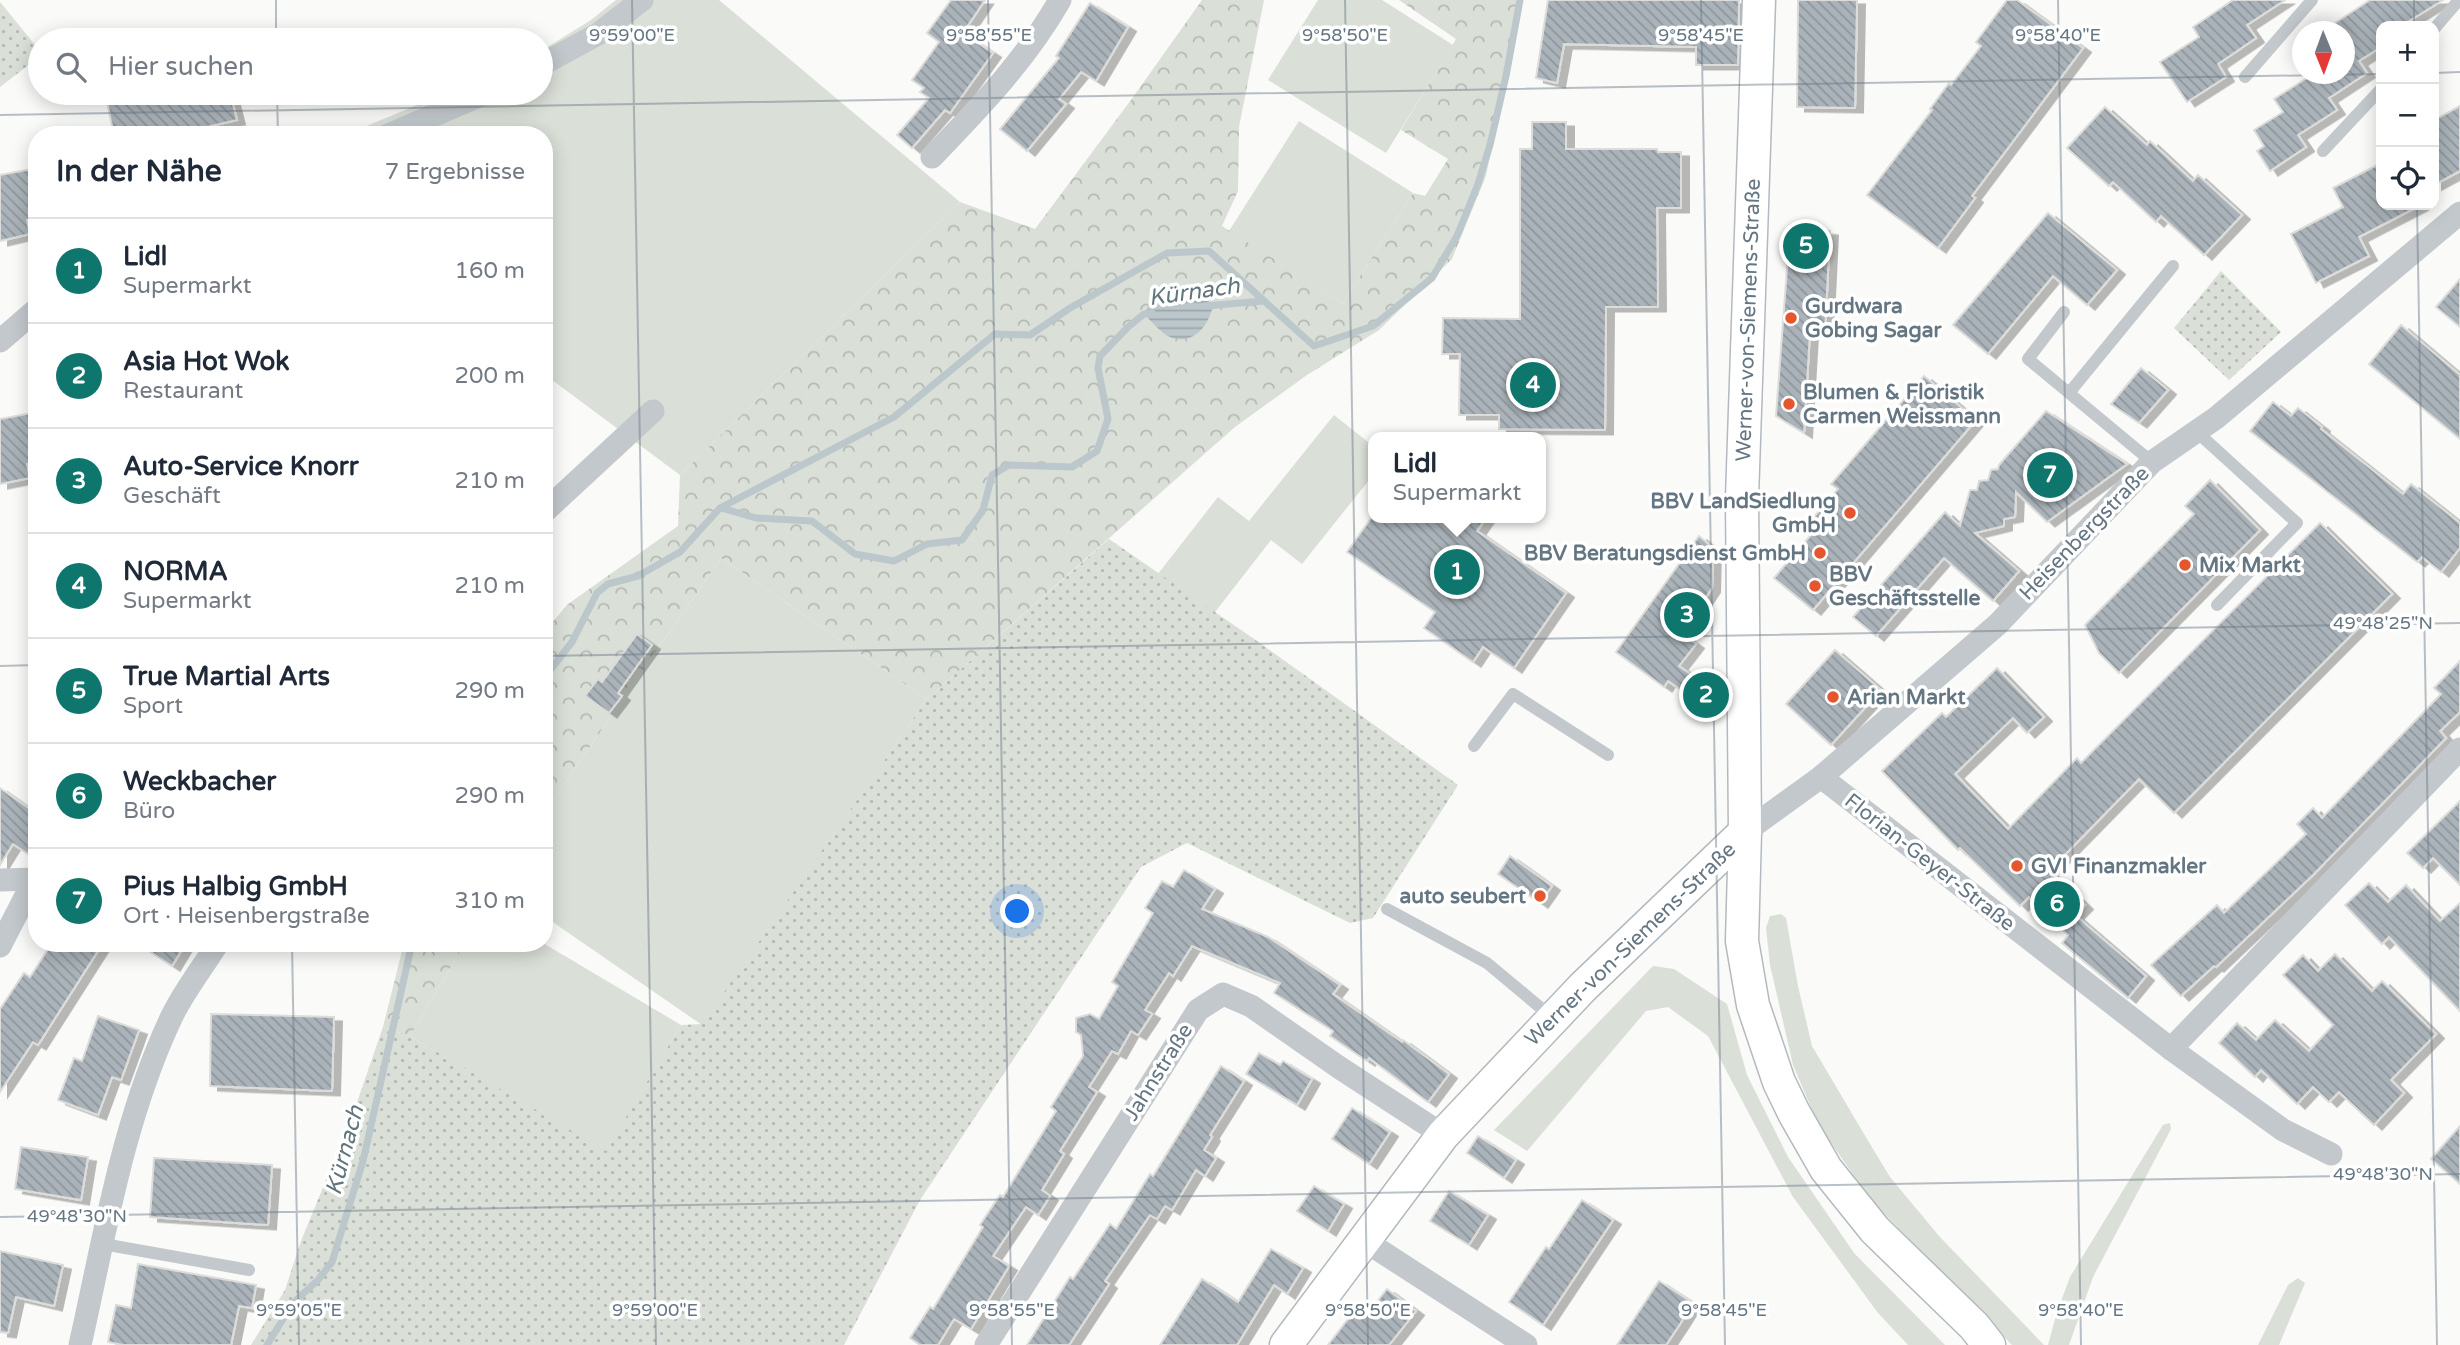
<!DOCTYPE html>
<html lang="de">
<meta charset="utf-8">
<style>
:root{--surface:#fff;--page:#f6f6f7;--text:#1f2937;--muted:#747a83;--line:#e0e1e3;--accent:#0f766e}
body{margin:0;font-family:"Varela Round",sans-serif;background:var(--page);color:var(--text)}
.controls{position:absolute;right:21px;top:21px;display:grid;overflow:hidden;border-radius:14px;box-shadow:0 4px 18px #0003}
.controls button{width:63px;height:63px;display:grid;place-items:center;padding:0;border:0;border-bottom:2px solid var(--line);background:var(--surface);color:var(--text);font:35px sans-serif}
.compass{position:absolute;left:2292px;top:21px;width:63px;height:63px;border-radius:50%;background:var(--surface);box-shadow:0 4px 18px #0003;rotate:179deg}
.you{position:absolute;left:1018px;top:912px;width:24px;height:24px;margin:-18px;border:5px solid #fff;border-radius:50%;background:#1a73e8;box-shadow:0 0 0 10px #1a73e833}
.badge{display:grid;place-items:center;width:46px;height:46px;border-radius:50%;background:var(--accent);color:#fff;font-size:23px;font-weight:700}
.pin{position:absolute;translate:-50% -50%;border:4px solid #fff;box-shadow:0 2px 7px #0006}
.popup{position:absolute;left:1368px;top:432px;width:178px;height:91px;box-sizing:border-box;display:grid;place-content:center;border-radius:14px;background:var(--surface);filter:drop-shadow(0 2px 5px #0005);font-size:23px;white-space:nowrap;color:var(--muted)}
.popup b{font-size:26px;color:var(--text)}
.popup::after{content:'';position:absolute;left:50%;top:100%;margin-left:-14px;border:14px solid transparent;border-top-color:var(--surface)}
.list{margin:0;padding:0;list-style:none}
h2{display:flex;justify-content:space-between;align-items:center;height:91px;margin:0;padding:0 28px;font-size:30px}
h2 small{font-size:23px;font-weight:400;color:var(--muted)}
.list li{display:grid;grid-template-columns:46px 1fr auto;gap:21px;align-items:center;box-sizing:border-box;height:105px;padding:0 28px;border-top:2px solid var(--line)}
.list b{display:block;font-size:26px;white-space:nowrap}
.list p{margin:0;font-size:23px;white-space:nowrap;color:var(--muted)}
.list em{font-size:23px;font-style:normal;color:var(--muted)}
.icon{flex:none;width:38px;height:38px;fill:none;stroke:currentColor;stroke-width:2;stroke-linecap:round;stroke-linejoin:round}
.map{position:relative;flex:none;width:2460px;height:1345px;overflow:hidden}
.search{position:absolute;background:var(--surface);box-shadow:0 4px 18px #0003;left:28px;top:28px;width:525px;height:77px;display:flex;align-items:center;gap:18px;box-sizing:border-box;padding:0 24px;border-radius:38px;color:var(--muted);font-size:26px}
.panel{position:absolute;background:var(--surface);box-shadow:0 4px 18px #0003;left:28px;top:126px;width:525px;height:826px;border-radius:28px}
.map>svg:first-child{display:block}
.green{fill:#dadfd7}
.forest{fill:url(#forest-crowns)}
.park{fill:url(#park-dots)}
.water{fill:url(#water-rules)}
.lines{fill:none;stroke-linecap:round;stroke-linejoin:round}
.stream{stroke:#bbc7cb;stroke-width:7}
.building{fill:url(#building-back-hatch);stroke:#dcdcda;stroke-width:2;filter:url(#shadow)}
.secondary-casing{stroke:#b3babf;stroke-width:35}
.lane{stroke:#c3c8cc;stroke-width:12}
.street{stroke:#c3c8cc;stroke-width:23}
.secondary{stroke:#fff;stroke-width:32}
.ticks{fill:none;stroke:#657683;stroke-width:2;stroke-opacity:0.45}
.poi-dot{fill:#e4572e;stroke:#fff;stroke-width:2.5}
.labels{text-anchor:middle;stroke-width:7;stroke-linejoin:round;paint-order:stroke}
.poi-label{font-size:21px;font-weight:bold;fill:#657683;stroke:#fff;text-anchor:start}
.street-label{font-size:21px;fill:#657683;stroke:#fff}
.water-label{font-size:23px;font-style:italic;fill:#60757c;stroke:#fff}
.ticks-label{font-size:18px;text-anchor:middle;fill:#657683;stroke:#fff;stroke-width:7;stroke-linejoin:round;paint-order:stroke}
</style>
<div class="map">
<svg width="2460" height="1345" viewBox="0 0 2460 1345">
<defs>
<pattern id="forest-crowns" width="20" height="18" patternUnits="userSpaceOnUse" patternTransform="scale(1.75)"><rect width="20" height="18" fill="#dadfd7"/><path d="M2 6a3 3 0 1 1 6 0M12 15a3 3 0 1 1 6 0" fill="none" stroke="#b4b9b4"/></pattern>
<pattern id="park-dots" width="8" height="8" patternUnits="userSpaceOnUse" patternTransform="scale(1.75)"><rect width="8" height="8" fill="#dadfd7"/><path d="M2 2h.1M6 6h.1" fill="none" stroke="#b4b9b4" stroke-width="1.8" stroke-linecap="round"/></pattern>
<pattern id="water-rules" width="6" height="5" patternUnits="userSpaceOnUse" patternTransform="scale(1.75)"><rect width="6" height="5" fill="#bbc7cb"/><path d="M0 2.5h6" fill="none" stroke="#9ca6aa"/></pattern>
<pattern id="building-back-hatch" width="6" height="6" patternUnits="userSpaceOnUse" patternTransform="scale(1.75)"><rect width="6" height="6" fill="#aab3b9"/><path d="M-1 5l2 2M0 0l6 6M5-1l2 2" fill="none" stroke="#8e969c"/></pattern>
<filter id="shadow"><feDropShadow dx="8" dy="4.5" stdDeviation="0" flood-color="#0004"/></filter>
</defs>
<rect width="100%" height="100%" fill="#fafaf8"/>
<!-- green -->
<g class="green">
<path d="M616,0H719L960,202L680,475L544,374V135H345L446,93H541V51L591,20Z"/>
<path d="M1318,0H1382L1453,45L1386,153L1268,80Z"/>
<path d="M1299,121L1413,193L1343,303L1229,231Z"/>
<path d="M1334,415L1373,446V475L1302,564L1271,540L1194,639L1140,597L1218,497L1249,521Z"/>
<path d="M721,558L927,699L702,1025L544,916V813Z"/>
<path d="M1781,914L1786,918L1798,986L1812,1046L1864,1134L1890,1177L1939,1236L2044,1345H2012L1870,1199L1818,1124L1793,1065L1770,965L1766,928L1770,916Z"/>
<path d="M465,943H543L681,1025L606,1152L410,1036Z"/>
<path d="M1653,966L1674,969L1727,1004L1747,1075L1788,1157L1854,1253L1945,1345H1908L1878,1313L1793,1197L1708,1036L1668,1007L1646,1011L1527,1151L1494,1130Z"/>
<path d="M2170,1123L2171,1129L2093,1277L2069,1345H2048L2057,1312L2070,1277L2163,1125Z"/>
<path d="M2298,1278L2305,1283L2279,1345H2258L2288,1285Z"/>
</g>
<!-- forest -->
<g class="forest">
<path d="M1202,0H1264L1239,127L1238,191L1222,226L1343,303L1413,193L1425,196L1448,159L1401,130L1456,39L1399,0H1521L1486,176L1452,259L1379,330L1307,375L1235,427L927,699L721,558L544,813V632L568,604L678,526L680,475L960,202L1035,229L1131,100Z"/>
<path d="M404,943H465L410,1036L383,1027Z"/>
</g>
<!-- park -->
<g class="park">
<path d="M0,2L40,51V56L0,87Z"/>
<path d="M2221,271L2281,332L2229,380L2174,328Z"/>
<path d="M1109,539L1257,641L1458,785L1373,918L1350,923L1187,843L1141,867L920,1200L844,1345H251L285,1290L301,1241L352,1117L383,1027L410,1036L606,1151L681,1025L702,1024L927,699Z"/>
</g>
<!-- water -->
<path class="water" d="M1172,287H1191L1213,305C1209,325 1194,346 1170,337C1161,333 1151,321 1144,314L1149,305Z"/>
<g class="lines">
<!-- stream -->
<g class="stream">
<path d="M1205,306L1263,301"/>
<path d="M721,508L756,518L812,521L855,554L894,561L927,544L962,540L983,510L992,475L1009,465L1072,467L1097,451L1108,419L1098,368L1100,356L1128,327L1144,314L1152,313"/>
<path d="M544,678L572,642L597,593L608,584L638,576L680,552L720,508L894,417L995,334L1030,335L1070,308L1167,253L1209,251L1314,346L1373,326L1432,278L1457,236L1478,184L1490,145L1506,76L1520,0"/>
<path d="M267,1345L293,1303L318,1280L332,1262L363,1161L412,943"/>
</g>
</g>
<!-- building -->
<g class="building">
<path d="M951,0H985L963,33L993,53L950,113L945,110L912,148L897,135L929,98L920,92L924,88L912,80L939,42L927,33Z"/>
<path d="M1548,0H1739L1738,65H1696V47L1564,44L1557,83L1536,78Z"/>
<path d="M1798,0H1857L1855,108L1797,107Z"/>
<path d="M2007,0H2017L2083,48L1972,196L1975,198L1938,248L1867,195L1932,110L1930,109L1949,83L1951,85L1981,46L1976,42Z"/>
<path d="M2233,0H2285L2247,25L2256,38L2218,64L2226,77L2187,102L2160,62L2199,37L2193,27Z"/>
<path d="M2370,0H2443L2401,26H2381V47L2359,61L2367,73L2329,98L2337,110L2298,135L2306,147L2270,171L2257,151L2264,146L2254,130L2283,112L2274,99L2313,74H2344V32H2340L2335,23Z"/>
<path d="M1090,3L1128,27L1096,81L1081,72L1059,99L1066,104L1027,151L1000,129L1059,58L1056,56Z"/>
<path d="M105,93H230L237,120L172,135H114Z"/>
<path d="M2460,106V171L2434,185V120Z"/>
<path d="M2105,107L2147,145L2150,141L2193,181L2198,175L2242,215L2204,255L2161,216L2156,222L2113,182L2109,186L2067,148Z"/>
<path d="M1532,122H1566V149H1657L1658,152H1681V208H1657L1658,307H1606L1605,430L1499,429V415H1459L1460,354H1442L1443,318L1520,319V149H1532Z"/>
<path d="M2381,163V205H2421L2359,237L2369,256L2316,283L2291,234L2343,207L2333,188Z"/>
<path d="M37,168V218L27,220L30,234L0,241V175Z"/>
<path d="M2048,213L2117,270L2087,305L2053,276L1988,354L1953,325Z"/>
<path d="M1790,228L1830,231L1825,333L1810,332L1804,433L1776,416Z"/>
<path d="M2460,279V327L2436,307Z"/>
<path d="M2401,325L2460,375V439L2369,364Z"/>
<path d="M2141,368L2168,390L2139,423L2111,404Z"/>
<path d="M1924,376L1976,420L1813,610L1774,578L1810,536L1803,530L1838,489L1831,484Z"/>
<path d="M2273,402L2291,416L2298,408L2322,427L2321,429L2403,494L2411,484L2460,523V548L2441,572L2422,557L2417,562L2250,431Z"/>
<path d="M2046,411L2127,464L2047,522L2016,492L2015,517L2004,519V526L1975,533L2019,571L1993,601L1944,558L1876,636L1853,617L1945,512L1960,526L1970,490H1977L1979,481L1988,480L1991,470L1998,469L1999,465Z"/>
<path d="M37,412V462L27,464L30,478L0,484V419Z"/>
<path d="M2210,480L2260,530L2119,673L2099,653L2085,625L2194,514L2185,506Z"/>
<path d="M1371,518H1486L1477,531L1566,593L1514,668L1483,647L1473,662L1424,628L1435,612L1347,552Z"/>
<path d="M2320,523L2392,594L2174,813L2139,779L2049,871L2085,905L2075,915L2146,976L2128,998L2062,943L2068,935L2029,897L2020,906L1960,848L1958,850L1882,771L1942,713L1946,717L1997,668L2044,717L2027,733L2013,718L1955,774L2008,829L2077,758L2081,763Z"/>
<path d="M1699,536L1713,548L1712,588L1682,634L1696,644L1679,666L1718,694L1707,708L1668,681L1664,687L1616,652Z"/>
<path d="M637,634L652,645L618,693L622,696L609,713L585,696L598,679L602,682Z"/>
<path d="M1835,650L1881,690L1831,745L1786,704Z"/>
<path d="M2460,661V712L2440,731L2446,738L2314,874L2216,967L2214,966L2181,996L2151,965L2217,905L2224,913L2306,834L2297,824L2313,808L2322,818L2441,694L2434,688Z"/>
<path d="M0,788L37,814V860L13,844L0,865Z"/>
<path d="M2460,801V885L2433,858L2423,868L2407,853Z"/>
<path d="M1510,856L1552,886L1540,903L1498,874Z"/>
<path d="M1184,870L1215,889L1202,909L1268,937L1340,985L1333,994L1402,1042L1403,1040L1449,1074L1428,1102L1369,1058L1367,1061L1330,1036L1333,1031L1274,993L1280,983L1192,946L1173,976L1169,973L1145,1010L1152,1014L1138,1035L1131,1031L1118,1054L1112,1051L1089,1087L1097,1092L1060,1151L1064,1154L1042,1190L1050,1196L1038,1215L1026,1207L993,1256L1009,1266L971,1329L954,1319L938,1345H920L910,1338L930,1307L933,1309L983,1227L980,1225L1000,1195L1003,1197L1056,1111L1051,1107L1083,1056L1081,1035L1076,1032V1018L1090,1014L1099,1019L1118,986L1112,982L1153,913L1145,908L1162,881L1173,887Z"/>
<path d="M2369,883L2388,902L2406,885L2440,921L2460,903V1011L2389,937L2382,944L2345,905Z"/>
<path d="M52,943H103L38,1045L33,1042L0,1092V1009L24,973L30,977Z"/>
<path d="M137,943H186L172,966Z"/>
<path d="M2335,954L2372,991L2382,981L2436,1034L2391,1080L2404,1093L2374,1125L2339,1092L2329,1102L2313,1087L2297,1104L2261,1070L2255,1077L2219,1043L2237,1023L2256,1040L2275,1020L2309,1051L2333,1025L2283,975L2303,955L2318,971Z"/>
<path d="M211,1014L334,1017L332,1091L210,1086Z"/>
<path d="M98,1016L139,1030L121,1080L112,1077L98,1115L58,1100L74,1058L82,1061Z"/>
<path d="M1259,1053L1280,1065L1283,1061L1312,1079L1297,1105L1246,1074Z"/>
<path d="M1221,1066L1244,1081L1210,1135L1212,1137L1204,1150L1216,1158L1205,1176L1196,1170L1172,1210L1165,1206L1157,1219L1150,1215L1105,1281L1109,1284L1069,1345H1027L1070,1277L1073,1279L1110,1224L1116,1229L1150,1174L1153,1176Z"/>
<path d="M1352,1108L1390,1132L1369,1164L1332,1139Z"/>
<path d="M2460,1126V1184L2431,1159Z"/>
<path d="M1478,1136L1516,1160L1504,1178L1467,1153Z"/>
<path d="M21,1147L88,1157L81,1200L15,1189Z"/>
<path d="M154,1158L272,1165L268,1225L150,1217Z"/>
<path d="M1314,1186L1344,1204L1328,1231L1297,1211Z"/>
<path d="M1449,1191L1488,1215L1469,1245L1430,1221Z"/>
<path d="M1582,1200L1613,1220L1543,1325L1509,1302L1546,1247L1549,1249Z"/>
<path d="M1271,1249L1303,1268L1287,1294L1274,1285L1237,1345H1160L1202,1279L1238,1302Z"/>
<path d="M0,1251L63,1265L54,1306L16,1297L8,1333L0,1332Z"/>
<path d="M138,1264L256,1285L252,1308L239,1306L231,1345H123L108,1342L116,1305L131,1308Z"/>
<path d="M1659,1281L1693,1303L1680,1324L1666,1345H1617Z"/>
<path d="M1387,1289L1416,1311L1389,1345H1328L1355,1310L1365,1317Z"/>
</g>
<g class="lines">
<!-- secondary casing -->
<g class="secondary-casing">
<g id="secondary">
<path d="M1759,0L1742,498L1745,832L1742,941L1753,1005L1779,1082L1794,1113L1826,1169L1875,1230L1974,1326L1989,1345"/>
<path d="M1286,1345L1443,1135L1583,987L1745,832"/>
</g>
</g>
<!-- lane -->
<g class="lane">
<path d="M2434,29L2459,0"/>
<path d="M2245,77L2312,0"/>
<path d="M2323,151L2381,89"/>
<path d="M2064,312L2028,359L2069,393"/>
<path d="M2198,433L2297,523L2217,605"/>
<path d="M2152,462L2069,393L2173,266"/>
<path d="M1474,746L1513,694L1608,755"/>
<path d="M1387,909L1487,963L1553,1018"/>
<path d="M103,1244L249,1270"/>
</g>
<!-- street -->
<g class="street">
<path d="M541,65L598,34L642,0"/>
<path d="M388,135L486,93"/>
<path d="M932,157C980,107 1025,61 1060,0"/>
<path d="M0,341L37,309"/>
<path d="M544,512L653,411"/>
<path d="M1821,777L2171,1049L2283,1130L2331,1154"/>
<path d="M1745,832L1821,777L1998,624L2152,462L2216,418L2460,213"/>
<path d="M0,880L37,879"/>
<path d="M0,946L34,880"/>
<path d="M2171,1049L2460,749"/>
<path d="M1365,1241L1526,1345"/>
<path d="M80,1345C105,1234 123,1119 172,1016C184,991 203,967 218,943"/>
<path d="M986,1345L1198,1010L1223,994L1251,1006L1340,1068L1443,1135"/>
</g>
<!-- secondary -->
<use href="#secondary" class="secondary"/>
</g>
<!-- ticks -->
<path class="ticks" d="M276,0V40M632,0L656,1345M988,0L1012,1345M1345,0L1368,1345M1701,0L1725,1345M2058,0L2081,1345M2414,0V26M2434,73L2460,72M277,93L278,135M0,115L2381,74M2417,205L2437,1345M544,656L2460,623M0,666L37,665M292,943L299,1345M0,1217L2460,1174"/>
<!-- markers -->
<g class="poi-dot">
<circle cx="1791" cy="318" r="7"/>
<circle cx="1789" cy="404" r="7"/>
<circle cx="1850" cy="513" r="7"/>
<circle cx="1820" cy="553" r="7"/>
<circle cx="2185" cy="565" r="7"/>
<circle cx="1815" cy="586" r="7"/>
<circle cx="1833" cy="697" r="7"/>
<circle cx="2017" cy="866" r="7"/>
<circle cx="1540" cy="896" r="7"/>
</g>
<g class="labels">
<!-- poi labels -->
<g class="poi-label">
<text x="1805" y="313">Gurdwara<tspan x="1805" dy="24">Gobing Sagar</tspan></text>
<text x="1803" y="399">Blumen &amp; Floristik<tspan x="1803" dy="24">Carmen Weissmann</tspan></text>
<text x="1836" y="508" text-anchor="end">BBV LandSiedlung<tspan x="1836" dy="24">GmbH</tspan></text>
<text x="1806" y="560" text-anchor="end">BBV Beratungsdienst GmbH</text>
<text x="2199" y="572">Mix Markt</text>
<text x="1829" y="581">BBV<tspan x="1829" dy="24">Geschäftsstelle</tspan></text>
<text x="1847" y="704">Arian Markt</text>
<text x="2031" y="873">GVI Finanzmakler</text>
<text x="1526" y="903" text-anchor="end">auto seubert</text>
</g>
<!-- street labels -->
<g class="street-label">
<text transform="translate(1748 320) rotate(-88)" y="7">Werner-von-Siemens-Straße</text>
<text transform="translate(2084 533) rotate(-46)" y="7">Heisenbergstraße</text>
<text transform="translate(1930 862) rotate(38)" y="7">Florian-Geyer-Straße</text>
<text transform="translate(1630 944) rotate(-44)" y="7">Werner-von-Siemens-Straße</text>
<text transform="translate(1158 1072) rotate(-58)" y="7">Jahnstraße</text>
</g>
<!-- water labels -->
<g class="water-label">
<text transform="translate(1194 291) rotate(-8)" y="8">Kürnach</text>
<text transform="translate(344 1150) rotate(-75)" y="8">Kürnach</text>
</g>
</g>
<g class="ticks-label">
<text x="632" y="41">9°59'00"E</text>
<text x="989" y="41">9°58'55"E</text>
<text x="1345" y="41">9°58'50"E</text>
<text x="1701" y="41">9°58'45"E</text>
<text x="2058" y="41">9°58'40"E</text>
<text x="2383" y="629">49°48'25"N</text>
<text x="2383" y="1180">49°48'30"N</text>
<text x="77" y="1222">49°48'30"N</text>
<text x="299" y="1316">9°59'05"E</text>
<text x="655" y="1316">9°59'00"E</text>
<text x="1012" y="1316">9°58'55"E</text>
<text x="1368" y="1316">9°58'50"E</text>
<text x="1724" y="1316">9°58'45"E</text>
<text x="2081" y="1316">9°58'40"E</text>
</g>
</svg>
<div class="controls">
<button>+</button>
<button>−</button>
<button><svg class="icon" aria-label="locate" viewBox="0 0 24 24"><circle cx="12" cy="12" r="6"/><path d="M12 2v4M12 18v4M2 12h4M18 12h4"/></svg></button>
</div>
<svg class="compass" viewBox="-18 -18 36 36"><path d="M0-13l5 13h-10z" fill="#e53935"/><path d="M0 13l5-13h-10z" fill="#747a83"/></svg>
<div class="you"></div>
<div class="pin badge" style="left:1457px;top:572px">1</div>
<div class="popup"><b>Lidl</b>Supermarkt</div>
<div class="pin badge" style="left:1706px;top:695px">2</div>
<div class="pin badge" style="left:1687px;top:615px">3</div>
<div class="pin badge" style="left:1533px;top:385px">4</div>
<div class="pin badge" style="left:1806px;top:246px">5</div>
<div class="pin badge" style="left:2057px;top:904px">6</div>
<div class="pin badge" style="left:2050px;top:475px">7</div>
<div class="search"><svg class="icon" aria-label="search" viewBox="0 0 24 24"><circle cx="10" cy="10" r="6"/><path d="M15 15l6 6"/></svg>Hier suchen</div>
<section class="panel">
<h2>In der Nähe<small>7 Ergebnisse</small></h2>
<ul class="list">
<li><span class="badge">1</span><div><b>Lidl</b><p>Supermarkt</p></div><em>160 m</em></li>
<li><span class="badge">2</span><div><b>Asia Hot Wok</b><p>Restaurant</p></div><em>200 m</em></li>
<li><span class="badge">3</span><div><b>Auto-Service Knorr</b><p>Geschäft</p></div><em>210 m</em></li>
<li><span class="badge">4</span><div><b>NORMA</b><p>Supermarkt</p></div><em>210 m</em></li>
<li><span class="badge">5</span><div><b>True Martial Arts</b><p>Sport</p></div><em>290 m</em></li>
<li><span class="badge">6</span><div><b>Weckbacher</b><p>Büro</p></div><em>290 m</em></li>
<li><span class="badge">7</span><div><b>Pius Halbig GmbH</b><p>Ort · Heisenbergstraße</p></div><em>310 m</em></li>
</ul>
</section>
</div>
